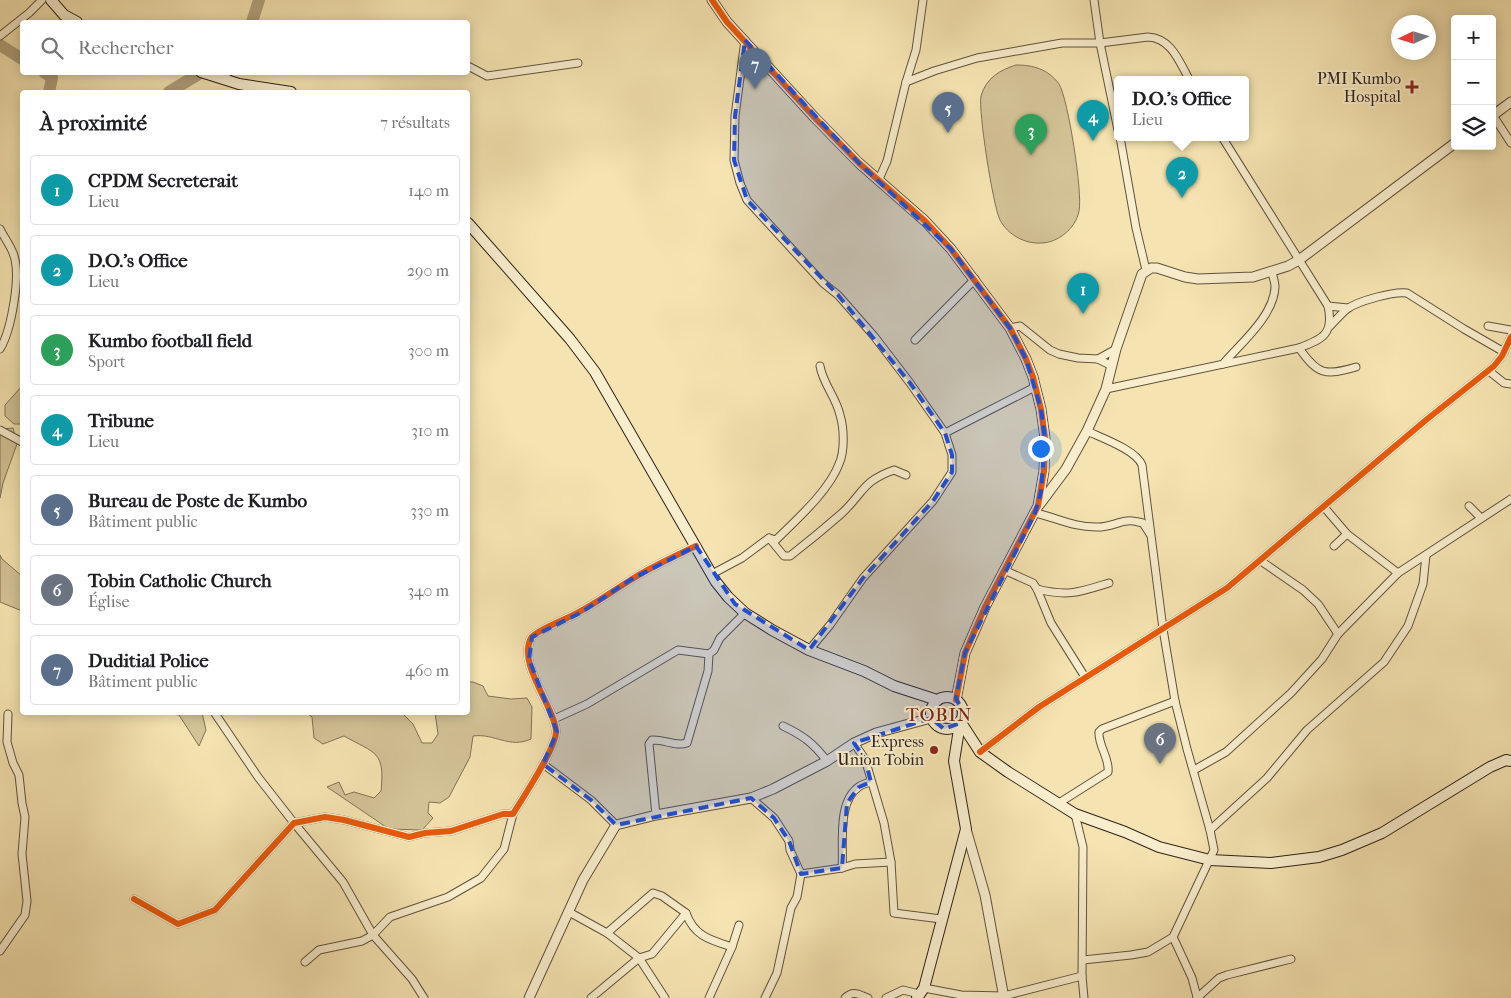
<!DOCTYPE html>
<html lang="fr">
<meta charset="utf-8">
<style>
:root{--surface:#fff;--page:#f6f6f6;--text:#202124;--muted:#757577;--line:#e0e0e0;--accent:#1a73e8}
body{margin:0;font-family:"IM FELL French Canon",serif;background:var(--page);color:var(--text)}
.controls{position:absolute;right:15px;top:15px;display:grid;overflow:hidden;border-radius:5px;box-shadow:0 2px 12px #0003}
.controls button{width:45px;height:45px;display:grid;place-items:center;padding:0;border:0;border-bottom:1px solid var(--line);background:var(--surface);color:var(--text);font:25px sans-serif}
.compass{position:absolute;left:1391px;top:15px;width:45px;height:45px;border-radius:50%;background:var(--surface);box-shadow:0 2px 12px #0003;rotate:266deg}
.you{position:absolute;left:1040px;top:448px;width:18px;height:18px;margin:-12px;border:4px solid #fff;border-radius:50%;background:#1a73e8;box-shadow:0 0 0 8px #1a73e833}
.badge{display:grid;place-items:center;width:32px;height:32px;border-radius:50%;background:var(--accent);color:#fff;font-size:16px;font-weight:700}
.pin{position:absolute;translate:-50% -41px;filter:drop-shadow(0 1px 2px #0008)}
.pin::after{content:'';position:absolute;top:26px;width:18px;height:15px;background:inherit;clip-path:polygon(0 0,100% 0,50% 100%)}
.popup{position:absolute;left:1114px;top:76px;width:135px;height:65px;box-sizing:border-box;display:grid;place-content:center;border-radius:5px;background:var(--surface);filter:drop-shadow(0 1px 4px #0005);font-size:16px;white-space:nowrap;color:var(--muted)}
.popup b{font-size:19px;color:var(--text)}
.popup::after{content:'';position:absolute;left:50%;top:100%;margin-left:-10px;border:10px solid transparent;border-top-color:var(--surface)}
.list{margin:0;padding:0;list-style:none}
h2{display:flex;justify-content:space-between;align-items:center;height:65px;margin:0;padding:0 20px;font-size:21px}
h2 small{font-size:16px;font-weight:400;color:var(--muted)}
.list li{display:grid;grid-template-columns:32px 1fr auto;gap:15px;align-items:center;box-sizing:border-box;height:70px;margin:0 10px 10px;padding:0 10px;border:1px solid var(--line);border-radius:5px}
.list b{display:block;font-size:19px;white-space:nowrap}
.list p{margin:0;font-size:16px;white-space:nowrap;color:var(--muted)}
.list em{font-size:16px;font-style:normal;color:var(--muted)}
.icon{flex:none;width:28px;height:28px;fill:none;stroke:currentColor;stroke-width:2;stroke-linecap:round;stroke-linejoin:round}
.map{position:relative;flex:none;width:1511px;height:998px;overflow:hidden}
.search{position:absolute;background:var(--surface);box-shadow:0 2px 12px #0003;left:20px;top:20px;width:450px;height:55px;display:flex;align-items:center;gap:12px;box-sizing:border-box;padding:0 18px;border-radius:5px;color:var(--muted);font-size:19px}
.panel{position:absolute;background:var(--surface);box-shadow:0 2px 12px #0003;left:20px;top:90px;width:450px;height:625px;border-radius:5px}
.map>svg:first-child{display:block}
.green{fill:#d3c397;stroke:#817258}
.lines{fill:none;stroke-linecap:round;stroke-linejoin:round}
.river{stroke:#b2a27d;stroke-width:12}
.minor-casing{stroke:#60523f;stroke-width:9}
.tertiary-casing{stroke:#60523f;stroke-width:11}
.secondary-casing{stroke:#2f2219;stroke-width:12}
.minor{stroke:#f8edcc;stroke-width:7}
.tertiary{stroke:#f8edcc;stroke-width:9}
.secondary{stroke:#f8edcc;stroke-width:10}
.cycleway-casing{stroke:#f8edcc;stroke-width:9}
.cycleway{stroke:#e8590c;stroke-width:6}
.marked{fill:#1d4ed8;fill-opacity:0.2;stroke:#1d4ed8;stroke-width:4;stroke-dasharray:10 6;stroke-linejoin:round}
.poi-dot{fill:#8f2418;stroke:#f8edcc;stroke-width:2}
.labels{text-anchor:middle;stroke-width:4;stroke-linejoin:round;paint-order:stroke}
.poi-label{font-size:16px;fill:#2f2219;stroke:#f8edcc;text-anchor:end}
.quarter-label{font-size:19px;letter-spacing:1px;fill:#7a1f14;stroke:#f8edcc}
</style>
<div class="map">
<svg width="1511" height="998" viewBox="0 0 1511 998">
<rect width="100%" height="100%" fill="#f5e4b1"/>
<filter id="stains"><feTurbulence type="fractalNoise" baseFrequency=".004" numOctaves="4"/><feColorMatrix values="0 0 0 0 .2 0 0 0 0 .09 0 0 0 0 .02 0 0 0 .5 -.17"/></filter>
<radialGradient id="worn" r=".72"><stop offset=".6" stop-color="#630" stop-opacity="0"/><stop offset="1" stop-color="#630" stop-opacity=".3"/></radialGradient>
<!-- green -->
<g class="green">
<path d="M1016,65C1033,65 1048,69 1059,84C1068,98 1083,194 1079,211C1076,228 1058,243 1041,243C1025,244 1008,235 1000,220C993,206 978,110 981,96C986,78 1000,70 1016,65Z"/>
<path d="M22,386V424H14L5,416V405Z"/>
<path d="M13,428L17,444L3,483L0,498V429Z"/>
<path d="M0,555L2,559L22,576V611L0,602Z"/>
<path d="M468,682H473L483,686L488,696L511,699L527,698L532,707L531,739C509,749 495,733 473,736L470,757L449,797L440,803L429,802L428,813L433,818L422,830L389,829L327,787L339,782L345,795L354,792L374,798L381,791C385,751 376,754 344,736L323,744L314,738L312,717L307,713H402L413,724L422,743H432L438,734L435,713L468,712Z"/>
<path d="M163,713H202L206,730L199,746L179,715Z"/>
</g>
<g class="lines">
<!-- river -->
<g class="river">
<path d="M252,22L259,0"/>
<path d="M0,45L22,59"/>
<path d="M44,72L52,78L49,92"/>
<path d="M169,92L197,75"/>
</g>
<!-- minor casing -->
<g class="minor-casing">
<g id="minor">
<path d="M1094,0L1100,43L1118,130"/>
<path d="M0,36L29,13L42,0"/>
<path d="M745,40L735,116L734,160L740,183L747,200L823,283L838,295L874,336L910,383L945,433L952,455V472L933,501L863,578L830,625L809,650"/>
<path d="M468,66L487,76L578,63"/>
<path d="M214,76L229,72"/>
<path d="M906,82L934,71L977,58L1062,43H1100L1148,37C1171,38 1179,61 1189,79"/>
<path d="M1492,117L1496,120L1511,143"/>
<path d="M1120,137L1136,228L1146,270"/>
<path d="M879,179L887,161L906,82L916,50L923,0"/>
<path d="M0,229C4,237 10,245 13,253C22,274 11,331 0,349"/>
<path d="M1328,306L1348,308"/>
<path d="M1330,326C1336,320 1341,314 1347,309C1358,301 1394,291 1407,293L1464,329L1504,352"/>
<path d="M1488,326L1511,330"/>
<path d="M1010,328L1020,326L1050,350L1059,354L1078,358L1098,359L1112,366"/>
<path d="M915,340L975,279"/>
<path d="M1299,348C1318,375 1325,376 1356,367"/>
<path d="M1098,359L1116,349"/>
<path d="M1223,364C1240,344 1274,316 1275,287C1275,282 1273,277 1272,272"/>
<path d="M1489,371L1504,383L1511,384"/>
<path d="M1106,389L1299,348C1323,339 1334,334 1328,306L1222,137"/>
<path d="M0,430L22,442"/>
<path d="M945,433L1035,387"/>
<path d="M1469,506L1481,518"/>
<path d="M1324,507L1347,534L1334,546"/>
<path d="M1035,513C1058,518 1072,527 1096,527C1108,528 1117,522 1127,521C1132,520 1138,522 1143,523L1150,534"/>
<path d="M1347,534L1398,573"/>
<path d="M769,538L776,540C796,520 829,491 839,464C845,451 844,428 840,415C836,397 823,384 820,366"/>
<path d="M770,539L784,556H790C808,542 825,528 841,514C863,494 862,481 894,470L906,475"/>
<path d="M1004,570L1033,583L1037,589L1051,623L1085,677"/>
<path d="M712,574L742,558L769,538"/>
<path d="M1037,589C1068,597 1080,592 1109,583"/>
<path d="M1338,634L1398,573L1511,499"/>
<path d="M214,712L258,777L294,823L343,882L373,935L412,979L424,998"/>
<path d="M554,719L587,704L678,650L709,654"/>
<path d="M783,726C804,736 813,743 827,761"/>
<path d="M854,743L865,759L884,823L891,862L894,913L941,919"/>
<path d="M980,752L1039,707L1227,588L1426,420L1494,366L1502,356L1511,337"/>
<path d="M543,764L591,800L616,825"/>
<path d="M1194,770L1226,752L1291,693L1322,659L1338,634L1318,604L1303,590L1261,561"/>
<path d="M751,798L774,818L789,841L790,850L801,874L797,897L791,908L777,973L765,998"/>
<path d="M1059,803L1108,772C1110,758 1098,746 1099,732L1102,729L1175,701"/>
<path d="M1075,814L1083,847L1082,976L1084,998"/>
<path d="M656,815L649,744L652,740C663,739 676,747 687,743L708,671L709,654L714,650L720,638L745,613"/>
<path d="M1210,830L1267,778L1307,730L1384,662L1408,626L1423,584L1426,555"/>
<path d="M842,868C844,845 836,801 860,786C863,784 867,783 871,782"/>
<path d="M801,874L842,868L855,864L891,862"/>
<path d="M134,899L178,924L215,910L294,823L325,817L344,820L409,837L425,833L451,831L503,814H513C522,799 557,747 556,731C554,706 517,664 531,638C536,631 559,622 567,618C589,608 608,594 629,581C650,567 673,557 696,546"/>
<path d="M569,912L607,933L639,958L652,954L686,913C694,936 710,940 732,947"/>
<path d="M607,933L653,893L662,896L686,913"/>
<path d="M1173,937L1192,978L1197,997"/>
<path d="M0,951L25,915L27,901L22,854L25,817L22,803L19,775L13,763L7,742L8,714"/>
<path d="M1083,960L1131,955L1148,952L1173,937L1214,850L1210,830L1187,749L1175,701L1163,629L1142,465C1136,450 1102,438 1087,431"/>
<path d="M305,962L319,950L362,941L373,935L390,917L448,897L481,878L504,849L513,814"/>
<path d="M924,988L961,995L1004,996L1082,976"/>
<path d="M591,998L639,958L665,998"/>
<path d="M709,998L732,947L739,925"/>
<path d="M845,998C853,990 858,994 868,998"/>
<path d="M886,998L903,990L919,994"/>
<path d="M1197,998L1219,978L1227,975L1291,959"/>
</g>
</g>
<!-- tertiary casing -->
<g class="tertiary-casing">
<g id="tertiary">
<path d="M712,0L727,22L815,118L859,163L925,221L951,249L1010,328L1026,359L1033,377L1041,409L1045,438L1044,471L1038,506L985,607L965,653L956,700"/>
<path d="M1492,116L1511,102"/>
<path d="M1040,504L1066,469L1087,431L1106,389L1116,349L1142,274L1151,268H1157L1185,277L1198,279L1253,277L1288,266L1299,260L1455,143"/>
<path d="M966,829L985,895L1004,998"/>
<path d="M529,998L583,880L616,825L656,815L751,798L773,789L827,761L854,743L876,733L931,718"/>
</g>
</g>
<!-- secondary casing -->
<g class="secondary-casing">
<g id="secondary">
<path d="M51,0L64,15L77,22"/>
<path d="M201,72L239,84L291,92"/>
<path d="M468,223L570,339L595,372L716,582L728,597L745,613L772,630L809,650L864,671L894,686L937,700"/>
<circle cx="947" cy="713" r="16"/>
<path d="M960,721L980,752L1008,772L1075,814L1125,832L1159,847L1210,860L1271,863L1319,857L1342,850L1382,833L1490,767L1506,760L1511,761"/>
<path d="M917,998L924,988L966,829L954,761L960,723"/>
</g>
</g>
<!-- minor -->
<use href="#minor" class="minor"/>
<!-- tertiary -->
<use href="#tertiary" class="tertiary"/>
<!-- secondary -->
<use href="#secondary" class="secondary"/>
<!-- cycleway casing -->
<g class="cycleway-casing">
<g id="cycleway">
<path d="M712,0L727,22L815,118L859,163L925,221L951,249L1010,328L1026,359L1033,377L1041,409L1045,438L1044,471L1038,506L985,607L965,653L956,700"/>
<path d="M980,752L1039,707L1227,588L1426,420L1494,366L1502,356L1511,337"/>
<path d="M134,899L178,924L215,910L294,823L325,817L344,820L409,837L425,833L451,831L503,814H513C522,799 557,747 556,731C554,706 517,664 531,638C536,631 559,622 567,618C589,608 608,594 629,581C650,567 673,557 696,546"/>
</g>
</g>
<!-- cycleway -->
<use href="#cycleway" class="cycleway"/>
</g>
<!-- marked area -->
<path class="marked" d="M745,40L859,163L951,249L1010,328L1026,359L1041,409L1045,438L1041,492L1035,513L965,653L956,698L962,710L960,723L944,729L931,718L854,743L865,759L871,782L859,787L847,803L842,868L801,874L789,841L774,818L751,798L616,825L591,800L543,764L557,732L529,659L532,637L582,612L630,580L696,546L735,604L809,650L863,578L933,501L952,472V455L945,433L910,383L838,295L747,200L734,160L735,116Z"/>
<!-- markers -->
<g class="poi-dot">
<path d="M1409.5 79.5h5v5h5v5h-5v5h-5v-5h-5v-5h5z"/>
<circle cx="934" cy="750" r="5"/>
</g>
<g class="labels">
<!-- poi labels -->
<g class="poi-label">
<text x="1401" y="84">PMI Kumbo<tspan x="1401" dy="18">Hospital</tspan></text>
<text x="924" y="747">Express<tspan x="924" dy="18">Union Tobin</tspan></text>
</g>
<!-- quarter labels -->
<g class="quarter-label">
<text x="939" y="721">TOBIN</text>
</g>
</g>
<rect width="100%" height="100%" filter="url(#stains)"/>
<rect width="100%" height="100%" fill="url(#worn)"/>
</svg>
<div class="controls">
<button>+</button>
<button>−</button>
<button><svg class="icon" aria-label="layers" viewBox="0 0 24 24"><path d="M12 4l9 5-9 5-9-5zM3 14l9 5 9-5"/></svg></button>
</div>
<svg class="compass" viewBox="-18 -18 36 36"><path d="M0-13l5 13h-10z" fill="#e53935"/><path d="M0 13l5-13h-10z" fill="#757577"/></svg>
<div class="you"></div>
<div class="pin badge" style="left:1083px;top:314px;background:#0f9aa8">1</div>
<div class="pin badge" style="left:1182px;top:198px;background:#0f9aa8">2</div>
<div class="popup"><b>D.O.'s Office</b>Lieu</div>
<div class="pin badge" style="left:1031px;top:155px;background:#2e9e5b">3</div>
<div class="pin badge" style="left:1093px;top:141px;background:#0f9aa8">4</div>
<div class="pin badge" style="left:948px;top:133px;background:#5c6f8a">5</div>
<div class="pin badge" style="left:1160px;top:764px;background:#6b7280">6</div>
<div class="pin badge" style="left:755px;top:89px;background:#5c6f8a">7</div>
<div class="search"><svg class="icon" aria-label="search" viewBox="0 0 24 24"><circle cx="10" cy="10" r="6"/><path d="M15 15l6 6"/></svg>Rechercher</div>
<section class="panel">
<h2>À proximité<small>7 résultats</small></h2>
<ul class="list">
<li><span class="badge" style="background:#0f9aa8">1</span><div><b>CPDM Secreterait</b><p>Lieu</p></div><em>140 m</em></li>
<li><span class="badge" style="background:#0f9aa8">2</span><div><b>D.O.'s Office</b><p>Lieu</p></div><em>290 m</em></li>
<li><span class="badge" style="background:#2e9e5b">3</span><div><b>Kumbo football field</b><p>Sport</p></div><em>300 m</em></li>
<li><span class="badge" style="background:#0f9aa8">4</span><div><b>Tribune</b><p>Lieu</p></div><em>310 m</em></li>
<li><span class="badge" style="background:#5c6f8a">5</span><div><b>Bureau de Poste de Kumbo</b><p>Bâtiment public</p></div><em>330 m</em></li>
<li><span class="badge" style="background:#6b7280">6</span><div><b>Tobin Catholic Church</b><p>Église</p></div><em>340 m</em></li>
<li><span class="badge" style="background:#5c6f8a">7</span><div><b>Duditial Police</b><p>Bâtiment public</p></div><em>460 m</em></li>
</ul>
</section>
</div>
